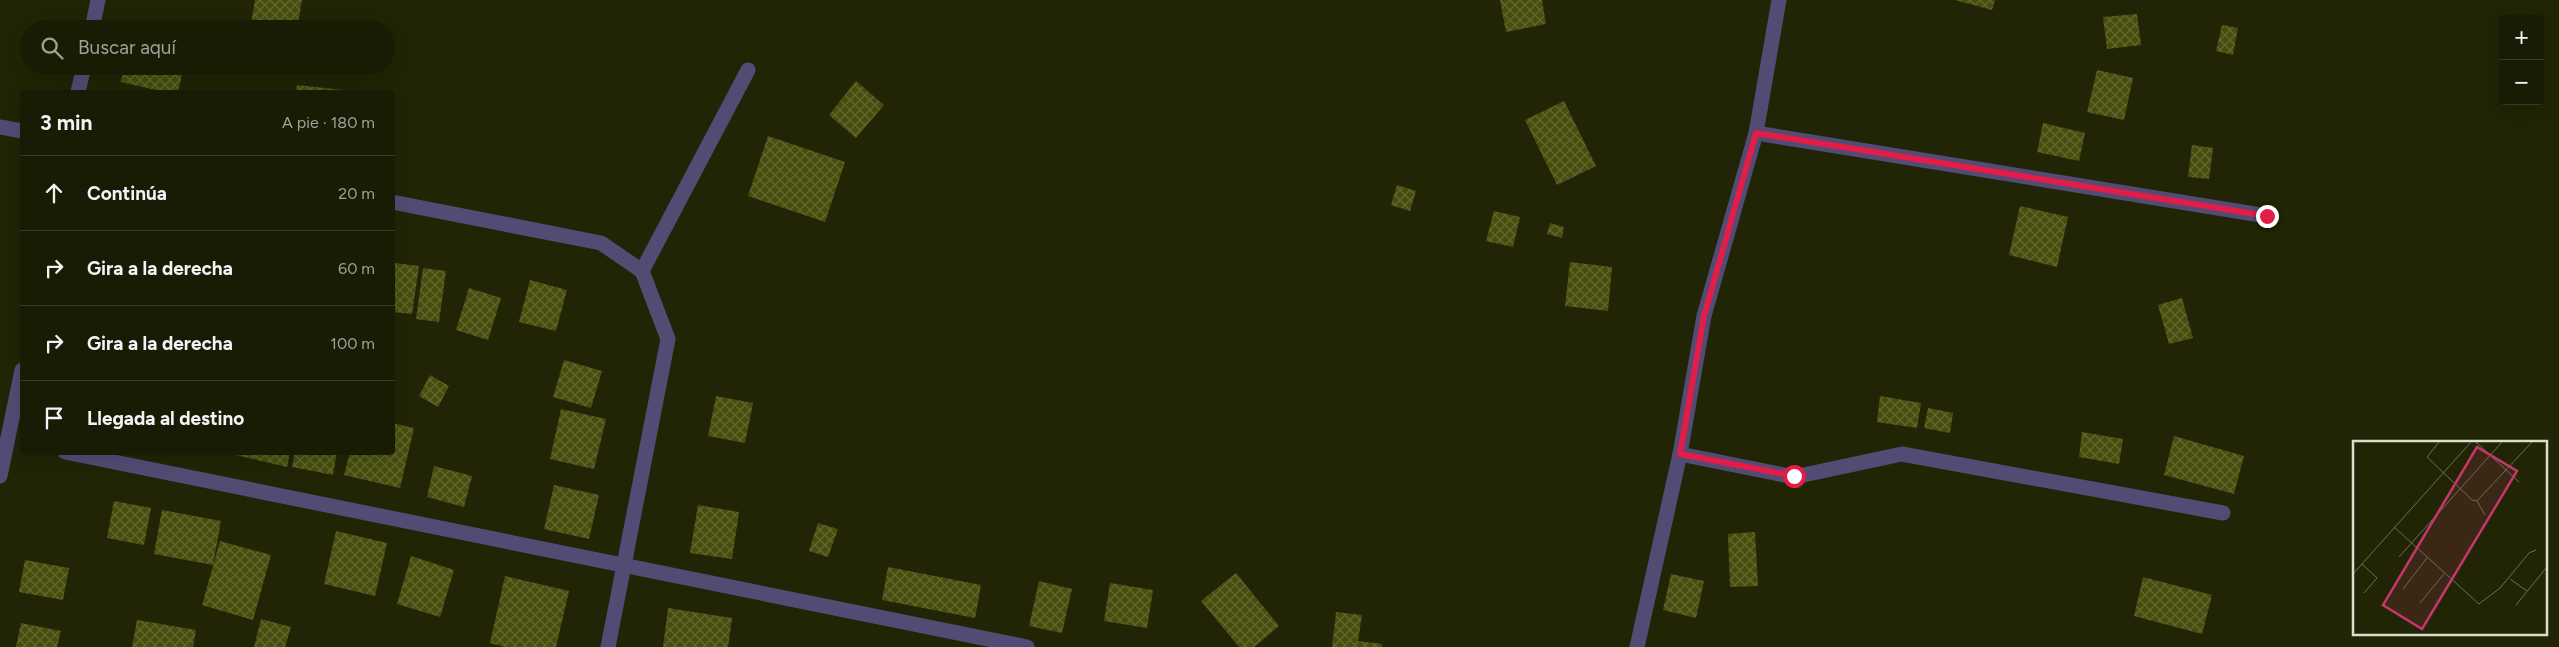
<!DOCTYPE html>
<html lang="es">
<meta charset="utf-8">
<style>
:root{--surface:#191c04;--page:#22250e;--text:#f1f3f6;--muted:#9fa19a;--line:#373a26}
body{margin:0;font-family:Figtree,sans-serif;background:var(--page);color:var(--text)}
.controls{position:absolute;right:15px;top:15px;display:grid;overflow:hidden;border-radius:5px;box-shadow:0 5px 20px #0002}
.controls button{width:45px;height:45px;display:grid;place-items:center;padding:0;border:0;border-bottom:1px solid var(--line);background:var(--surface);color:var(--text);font:25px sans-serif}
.stop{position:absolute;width:15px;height:15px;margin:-11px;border:4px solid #e11d48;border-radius:50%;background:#fff}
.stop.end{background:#e11d48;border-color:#fff;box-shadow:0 1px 5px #0008}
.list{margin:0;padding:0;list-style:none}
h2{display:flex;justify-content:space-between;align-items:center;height:65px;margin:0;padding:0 20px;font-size:21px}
h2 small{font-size:16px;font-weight:400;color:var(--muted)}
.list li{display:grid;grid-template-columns:32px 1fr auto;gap:15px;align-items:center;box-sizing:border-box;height:75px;padding:0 20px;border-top:1px solid var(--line)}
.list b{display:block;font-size:19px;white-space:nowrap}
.list em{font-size:16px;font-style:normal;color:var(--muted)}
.icon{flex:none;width:28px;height:28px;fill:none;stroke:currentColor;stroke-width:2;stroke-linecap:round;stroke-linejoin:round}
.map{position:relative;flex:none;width:2559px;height:647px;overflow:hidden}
.search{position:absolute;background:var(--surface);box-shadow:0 5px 20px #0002;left:20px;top:20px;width:375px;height:55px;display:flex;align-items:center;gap:12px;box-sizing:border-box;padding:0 18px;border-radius:28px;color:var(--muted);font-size:19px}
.panel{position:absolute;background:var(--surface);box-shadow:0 5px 20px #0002;left:20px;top:90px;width:375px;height:365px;border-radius:5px}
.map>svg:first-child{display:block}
.building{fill:url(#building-cross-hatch)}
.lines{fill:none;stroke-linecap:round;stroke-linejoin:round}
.minor{stroke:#524c74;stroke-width:15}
.route{stroke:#e11d48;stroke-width:6}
.inset-road{fill:none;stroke:#6b6f55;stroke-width:1}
.view{fill:#c6366c;fill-opacity:0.15;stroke:#c6366c;stroke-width:2.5}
.inset-edge{fill:none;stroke:#daddcb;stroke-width:2.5}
</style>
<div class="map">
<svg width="2559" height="647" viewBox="0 0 2559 647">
<defs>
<pattern id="building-cross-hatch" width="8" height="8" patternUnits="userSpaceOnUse" patternTransform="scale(1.25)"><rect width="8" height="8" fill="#474e0d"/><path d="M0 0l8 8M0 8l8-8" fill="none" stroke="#61672f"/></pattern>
</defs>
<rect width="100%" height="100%" fill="#212506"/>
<!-- building -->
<g class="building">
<path d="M255,0H302L297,29L251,23Z"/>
<path d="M1500,0H1542L1546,24L1506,32Z"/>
<path d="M1955,0H1995L1992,10Z"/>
<path d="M2137,14L2141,45L2107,49L2103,17Z"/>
<path d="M2222,25L2238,28L2233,55L2216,51Z"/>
<path d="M124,66H184L178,92H165L121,82Z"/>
<path d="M2097,70L2133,78L2124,120L2087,112Z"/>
<path d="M856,81L884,105L856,138L829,115Z"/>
<path d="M297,85L352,91V92H296Z"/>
<path d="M1564,101L1596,166L1557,185L1525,120Z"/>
<path d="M2043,123L2085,133L2079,161L2037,152Z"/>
<path d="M768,136L845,162L825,222L748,196Z"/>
<path d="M2192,145L2213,148L2209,179L2188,177Z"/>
<path d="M1397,185L1416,191L1410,211L1391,205Z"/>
<path d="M2020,206L2068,217L2057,267L2009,255Z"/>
<path d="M1494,211L1520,217L1513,247L1486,241Z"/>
<path d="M1550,223L1564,227L1562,238L1547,234Z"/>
<path d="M1570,262L1612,267L1608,311L1565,306Z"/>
<path d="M394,263L419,266L412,314L392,312Z"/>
<path d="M423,268L446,271L439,322L416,319Z"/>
<path d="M530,280L567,290L556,331L519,322Z"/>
<path d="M469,288L501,298L488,340L456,330Z"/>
<path d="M2182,298L2193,338L2169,344L2158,305Z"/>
<path d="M564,360L602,371L591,408L553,397Z"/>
<path d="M430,375L449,386L438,407L419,396Z"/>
<path d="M716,396L753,403L745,443L708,436Z"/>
<path d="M1880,396L1921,403L1917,428L1877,422Z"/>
<path d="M1928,408L1953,413L1950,433L1924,428Z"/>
<path d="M561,409L606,419L594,469L550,459Z"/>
<path d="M392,423L414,428L400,488L344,475L350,452H392Z"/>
<path d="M2082,432L2123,439L2119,464L2079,457Z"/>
<path d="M2174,436L2244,456L2234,494L2164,475Z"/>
<path d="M236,452H290L287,467L236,455Z"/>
<path d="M295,452H337L333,475L292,467Z"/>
<path d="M434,466L472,476L464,507L427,497Z"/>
<path d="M554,485L599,495L589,539L544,529Z"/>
<path d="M114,501L151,508L144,545L107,538Z"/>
<path d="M698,505L739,512L732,559L690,553Z"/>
<path d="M162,510L221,521L213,565L154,554Z"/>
<path d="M818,523L838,529L828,557L809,551Z"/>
<path d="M336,531L387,543L375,596L324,584Z"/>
<path d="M1755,532L1758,586L1730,587L1728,534Z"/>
<path d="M220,541L271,555L253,620L202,605Z"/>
<path d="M411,556L454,570L440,617L397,604Z"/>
<path d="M25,560L69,568L63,600L19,592Z"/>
<path d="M888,567L981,585L975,618L882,600Z"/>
<path d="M1236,573L1279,626L1254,647H1239L1201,601Z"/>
<path d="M1671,574L1704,581L1696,618L1663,610Z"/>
<path d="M505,576L569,591L556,647H505L490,643Z"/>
<path d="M2143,577L2212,595L2202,634L2134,616Z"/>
<path d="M1039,581L1072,589L1062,633L1029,626Z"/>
<path d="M1110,583L1153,590L1147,628L1104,621Z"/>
<path d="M668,608L732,618L728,647H663Z"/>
<path d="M1336,612L1362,615L1358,641L1382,644V647H1332Z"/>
<path d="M261,619L291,627L285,647H254Z"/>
<path d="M137,620L196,630L193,647H132Z"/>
<path d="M21,623L61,631L57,647H16Z"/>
</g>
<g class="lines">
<!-- minor -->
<g class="minor">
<path d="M92,29L98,0"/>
<path d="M78,92L84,66"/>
<path d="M0,127L22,131"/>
<path d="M1756,133L2267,216"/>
<path d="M392,202L601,243L642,271L668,339L608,647"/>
<path d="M642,271L748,70"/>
<path d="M65,452L1027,647"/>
<path d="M1680,454L1794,477L1902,454L2223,513"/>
<path d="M0,476L22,370"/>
<path d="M1637,647L1680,454L1704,316L1756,133L1779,0"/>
</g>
</g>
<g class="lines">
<!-- route -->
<path class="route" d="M1794,476L1680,454L1704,316L1756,133L2267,216"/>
</g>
<!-- overview -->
<g transform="translate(2353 441)">
<rect width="194" height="194" fill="#212506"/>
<path class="inset-road" d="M86,1L74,16L119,59L124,60L132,74M123,1L166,41M124,60L179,1M41,86L126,163L147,147L176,112L183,109M46,116L149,1M9,123L24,137L11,152M0,133L118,1M157,138L174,150M50,148L74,117M67,162L91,133M163,164L194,126"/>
<path class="view" d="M124,6L164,30L69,188L30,164Z"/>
<rect width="194" height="194" class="inset-edge"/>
</g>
</svg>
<div class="controls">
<button>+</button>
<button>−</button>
</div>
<div class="stop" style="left:1794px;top:476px"></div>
<div class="stop end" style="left:2267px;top:216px"></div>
<div class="search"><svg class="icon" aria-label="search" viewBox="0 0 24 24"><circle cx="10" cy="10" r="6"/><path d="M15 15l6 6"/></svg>Buscar aquí</div>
<section class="panel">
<h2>3 min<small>A pie · 180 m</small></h2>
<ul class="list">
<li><svg class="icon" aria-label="ahead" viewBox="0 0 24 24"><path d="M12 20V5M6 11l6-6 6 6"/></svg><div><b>Continúa</b></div><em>20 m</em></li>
<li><svg class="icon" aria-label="right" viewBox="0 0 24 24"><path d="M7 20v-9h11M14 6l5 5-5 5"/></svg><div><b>Gira a la derecha</b></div><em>60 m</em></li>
<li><svg class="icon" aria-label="right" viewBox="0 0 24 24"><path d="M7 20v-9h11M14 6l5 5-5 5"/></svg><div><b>Gira a la derecha</b></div><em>100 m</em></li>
<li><svg class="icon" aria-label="arrive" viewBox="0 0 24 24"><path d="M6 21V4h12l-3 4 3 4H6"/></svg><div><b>Llegada al destino</b></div></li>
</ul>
</section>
</div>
